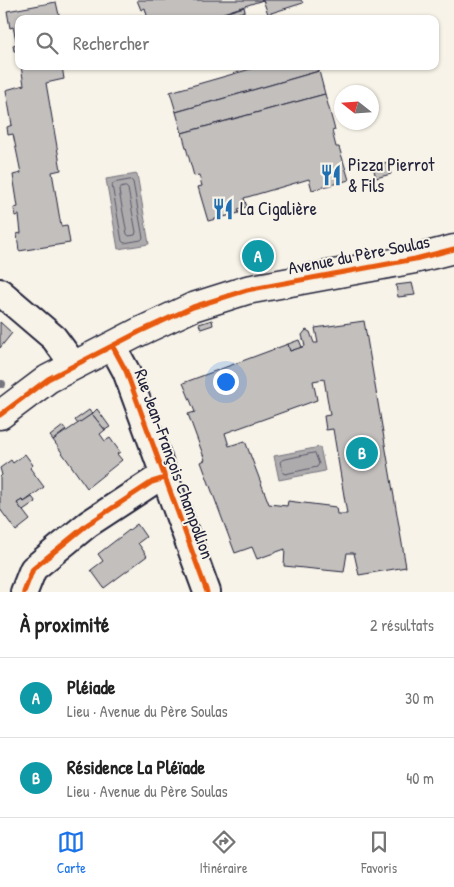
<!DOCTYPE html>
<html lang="fr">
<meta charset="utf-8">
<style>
:root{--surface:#fff;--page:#f6f6f6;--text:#222;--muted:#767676;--line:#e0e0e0;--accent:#1a73e8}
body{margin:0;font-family:"Patrick Hand",sans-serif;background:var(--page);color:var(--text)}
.compass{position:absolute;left:334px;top:85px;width:45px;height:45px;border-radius:50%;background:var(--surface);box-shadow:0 1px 4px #0004;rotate:287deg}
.you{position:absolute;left:225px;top:381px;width:18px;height:18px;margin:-12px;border:4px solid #fff;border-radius:50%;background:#1a73e8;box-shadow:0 0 0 8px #1a73e833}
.badge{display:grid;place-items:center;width:32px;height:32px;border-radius:50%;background:var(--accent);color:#fff;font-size:16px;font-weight:700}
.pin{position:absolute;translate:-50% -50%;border:2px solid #fff;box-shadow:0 1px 5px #0006}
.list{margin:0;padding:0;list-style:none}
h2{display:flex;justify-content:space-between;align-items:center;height:65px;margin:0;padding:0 20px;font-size:21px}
h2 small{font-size:16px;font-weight:400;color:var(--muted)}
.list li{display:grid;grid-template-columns:32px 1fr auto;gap:15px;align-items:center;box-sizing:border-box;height:80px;padding:0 20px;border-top:1px solid var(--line)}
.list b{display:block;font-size:19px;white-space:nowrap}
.list p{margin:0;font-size:16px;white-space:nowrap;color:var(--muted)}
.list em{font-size:16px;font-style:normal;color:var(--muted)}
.icon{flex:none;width:28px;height:28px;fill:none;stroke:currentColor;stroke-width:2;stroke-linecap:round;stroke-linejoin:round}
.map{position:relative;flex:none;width:454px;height:592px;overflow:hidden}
.search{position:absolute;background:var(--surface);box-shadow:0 1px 4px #0004;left:15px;right:15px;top:15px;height:55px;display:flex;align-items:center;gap:12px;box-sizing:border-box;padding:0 18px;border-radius:10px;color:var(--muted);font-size:19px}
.sheet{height:225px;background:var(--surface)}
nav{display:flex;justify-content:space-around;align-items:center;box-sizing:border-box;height:70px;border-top:1px solid var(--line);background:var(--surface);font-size:14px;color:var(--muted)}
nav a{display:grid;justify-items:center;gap:2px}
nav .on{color:var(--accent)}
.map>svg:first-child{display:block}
.water{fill:#aeabad;stroke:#76747f}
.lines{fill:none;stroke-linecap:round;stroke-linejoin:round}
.shore{stroke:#5a5969;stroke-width:1}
.stream{stroke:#76747f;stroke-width:8}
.building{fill:#c2bfbd;stroke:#22223b;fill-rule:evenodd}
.street-casing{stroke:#22223b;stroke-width:30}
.secondary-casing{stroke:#22223b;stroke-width:31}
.street{stroke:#f7f3e8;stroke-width:26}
.secondary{stroke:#f7f3e8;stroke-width:28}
.cycleway-casing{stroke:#f7f3e8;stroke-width:8}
.cycleway{stroke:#e8590c;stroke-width:5}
.labels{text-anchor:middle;stroke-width:4;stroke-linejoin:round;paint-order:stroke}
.poi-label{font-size:18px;fill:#22223b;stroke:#f7f3e8;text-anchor:start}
.street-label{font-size:18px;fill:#22223b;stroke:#f7f3e8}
</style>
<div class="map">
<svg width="454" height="592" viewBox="0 0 454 592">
<rect width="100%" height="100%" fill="#f7f3e8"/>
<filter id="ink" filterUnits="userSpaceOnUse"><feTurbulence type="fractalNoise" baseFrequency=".02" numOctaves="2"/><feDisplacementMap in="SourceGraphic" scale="10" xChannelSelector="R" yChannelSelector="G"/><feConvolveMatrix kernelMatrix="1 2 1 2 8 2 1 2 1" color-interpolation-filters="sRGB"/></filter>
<g filter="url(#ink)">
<!-- water -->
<g class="water">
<path d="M137,174L149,244L118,249L106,179Z"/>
<path d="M320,447L325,471L279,480L274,456Z"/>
</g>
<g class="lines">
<!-- shore -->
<g class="shore">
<path d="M131,180L133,182L143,238L141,240L124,243L122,241L112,185L114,183Z"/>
<path d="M126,187L128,189L136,232L135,235L129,236L127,234L119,191L121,188Z"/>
<path d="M315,453L319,464L317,467L285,474L283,473L280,462L282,460Z"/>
</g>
<!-- stream -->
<path class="stream" d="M0,384H2"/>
</g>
<!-- building -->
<g class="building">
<path d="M137,0H301L303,3L268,14L263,0L205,19H148L145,8L141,10Z"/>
<path d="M56,2L59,15L53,17V19H19V54L18,51H14L13,45L17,44L13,27L10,28L7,11Z"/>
<path d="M244,7L245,11L220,19H205Z"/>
<path d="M21,66H62L64,79L46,83L61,170L52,172L61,226L67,225L70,243L19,251L17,234L21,233L19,215L15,216L14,208L18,207L13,175L21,173L13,134L8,135L7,127L12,125L6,90L24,85Z"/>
<path d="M261,66H317L319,71L176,112L170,92Z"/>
<path d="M319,71L325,94L182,133L176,112Z"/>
<path d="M325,94L335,130L332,131L336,147H339L349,180L312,190L309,179L244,198L247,207L238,209L239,213L208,221L198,187L202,186L199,175L194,176L182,133Z"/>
<path d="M388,162L391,174L376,178L373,166Z"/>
<path d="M264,253L265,257L252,260L251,256Z"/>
<path d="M412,283L415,295L398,297L396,285Z"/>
<path d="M212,320L213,325L201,329L199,324Z"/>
<path d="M364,321L406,567L359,575L354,553H347L344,572L284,566L285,549L257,559L252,547L235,553L201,462L205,460L188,414L195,412L183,383L288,344L290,351L305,346L302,335L306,330L310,332L314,343H318L315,328ZM324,379L330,415L324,416L326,430L333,429L347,514H337L336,507L288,501L287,506L269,504L245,441L229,446L225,433L317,400L313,381Z"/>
<path d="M0,322L12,333L0,348Z"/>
<path d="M299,340L302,347L290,351L288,344Z"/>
<path d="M97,409L110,427L105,430L92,414Z"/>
<path d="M89,410L92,414L78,424L75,420Z"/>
<path d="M92,414L105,430L100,434L105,441L110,438L120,452L117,454L122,460L87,488L53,440Z"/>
<path d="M63,426L66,430L53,440L50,436Z"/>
<path d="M25,454L33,465L30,468L44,487L24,502L22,500L17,503L30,520L16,531L0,509V477L2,475L0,468L11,460L13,463Z"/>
<path d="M32,497L36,502L23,511L17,503L22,500L24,502Z"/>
<path d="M137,524L146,537L138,543L147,556L104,588L91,570L103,561L98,554Z"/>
</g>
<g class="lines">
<!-- street casing -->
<g class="street-casing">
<g id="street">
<path d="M0,292L54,338L74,365"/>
<path d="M113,347L126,371L207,592"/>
<path d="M24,592L33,569L88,524L152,482L165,478"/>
</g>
</g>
<!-- secondary casing -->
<g class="secondary-casing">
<path id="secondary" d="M0,415L48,379L139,332L193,307L247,290L415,259L454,249"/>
</g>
<!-- street -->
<use href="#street" class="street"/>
<!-- secondary -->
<use href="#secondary" class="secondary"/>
<!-- cycleway casing -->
<g class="cycleway-casing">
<g id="cycleway">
<path d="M113,347L126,371L207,592"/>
<path d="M0,415L48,379L139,332L193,307L247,290L415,259L454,249"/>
<path d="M24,592L33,569L88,524L152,482L165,478"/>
</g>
</g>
<!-- cycleway -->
<use href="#cycleway" class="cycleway"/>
</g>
</g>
<!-- icons -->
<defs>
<g id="restaurant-bare" transform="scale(1.725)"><path d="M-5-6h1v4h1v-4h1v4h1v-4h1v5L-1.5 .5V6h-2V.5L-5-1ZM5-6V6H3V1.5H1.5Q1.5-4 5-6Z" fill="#1f6fb2" stroke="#f7f3e8" stroke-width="2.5" paint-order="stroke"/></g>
</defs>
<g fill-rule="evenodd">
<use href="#restaurant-bare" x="331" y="175"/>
<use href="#restaurant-bare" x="223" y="209"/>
</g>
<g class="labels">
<!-- poi labels -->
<g class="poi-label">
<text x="348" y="171">Pizza Pierrot<tspan x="348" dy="21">&amp; Fils</tspan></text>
<text x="240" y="215">La Cigalière</text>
</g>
<!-- street labels -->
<g class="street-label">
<text transform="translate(359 255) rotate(-11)" y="6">Avenue du Père Soulas</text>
<text transform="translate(174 464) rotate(70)" y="6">Rue Jean-François Champollion</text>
</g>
</g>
</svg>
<svg class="compass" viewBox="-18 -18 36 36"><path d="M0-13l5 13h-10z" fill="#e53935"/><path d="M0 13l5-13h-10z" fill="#767676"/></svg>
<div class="you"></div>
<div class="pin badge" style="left:258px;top:256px;background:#0f9aa8">A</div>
<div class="pin badge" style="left:362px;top:453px;background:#0f9aa8">B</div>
<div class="search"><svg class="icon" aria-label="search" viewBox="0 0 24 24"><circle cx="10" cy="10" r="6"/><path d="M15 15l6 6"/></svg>Rechercher</div>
</div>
<section class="sheet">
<h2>À proximité<small>2 résultats</small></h2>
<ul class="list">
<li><span class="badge" style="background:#0f9aa8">A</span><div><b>Pléiade</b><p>Lieu · Avenue du Père Soulas</p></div><em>30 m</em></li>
<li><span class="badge" style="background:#0f9aa8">B</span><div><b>Résidence La Pléïade</b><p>Lieu · Avenue du Père Soulas</p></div><em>40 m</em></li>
</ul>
</section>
<nav>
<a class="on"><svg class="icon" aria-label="map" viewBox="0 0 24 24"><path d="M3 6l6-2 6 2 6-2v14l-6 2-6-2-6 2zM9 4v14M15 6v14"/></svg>Carte</a>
<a><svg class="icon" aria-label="directions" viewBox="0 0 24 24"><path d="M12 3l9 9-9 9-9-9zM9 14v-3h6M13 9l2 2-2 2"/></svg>Itinéraire</a>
<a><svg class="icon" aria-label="saved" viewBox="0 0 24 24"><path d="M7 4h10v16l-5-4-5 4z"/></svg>Favoris</a>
</nav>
